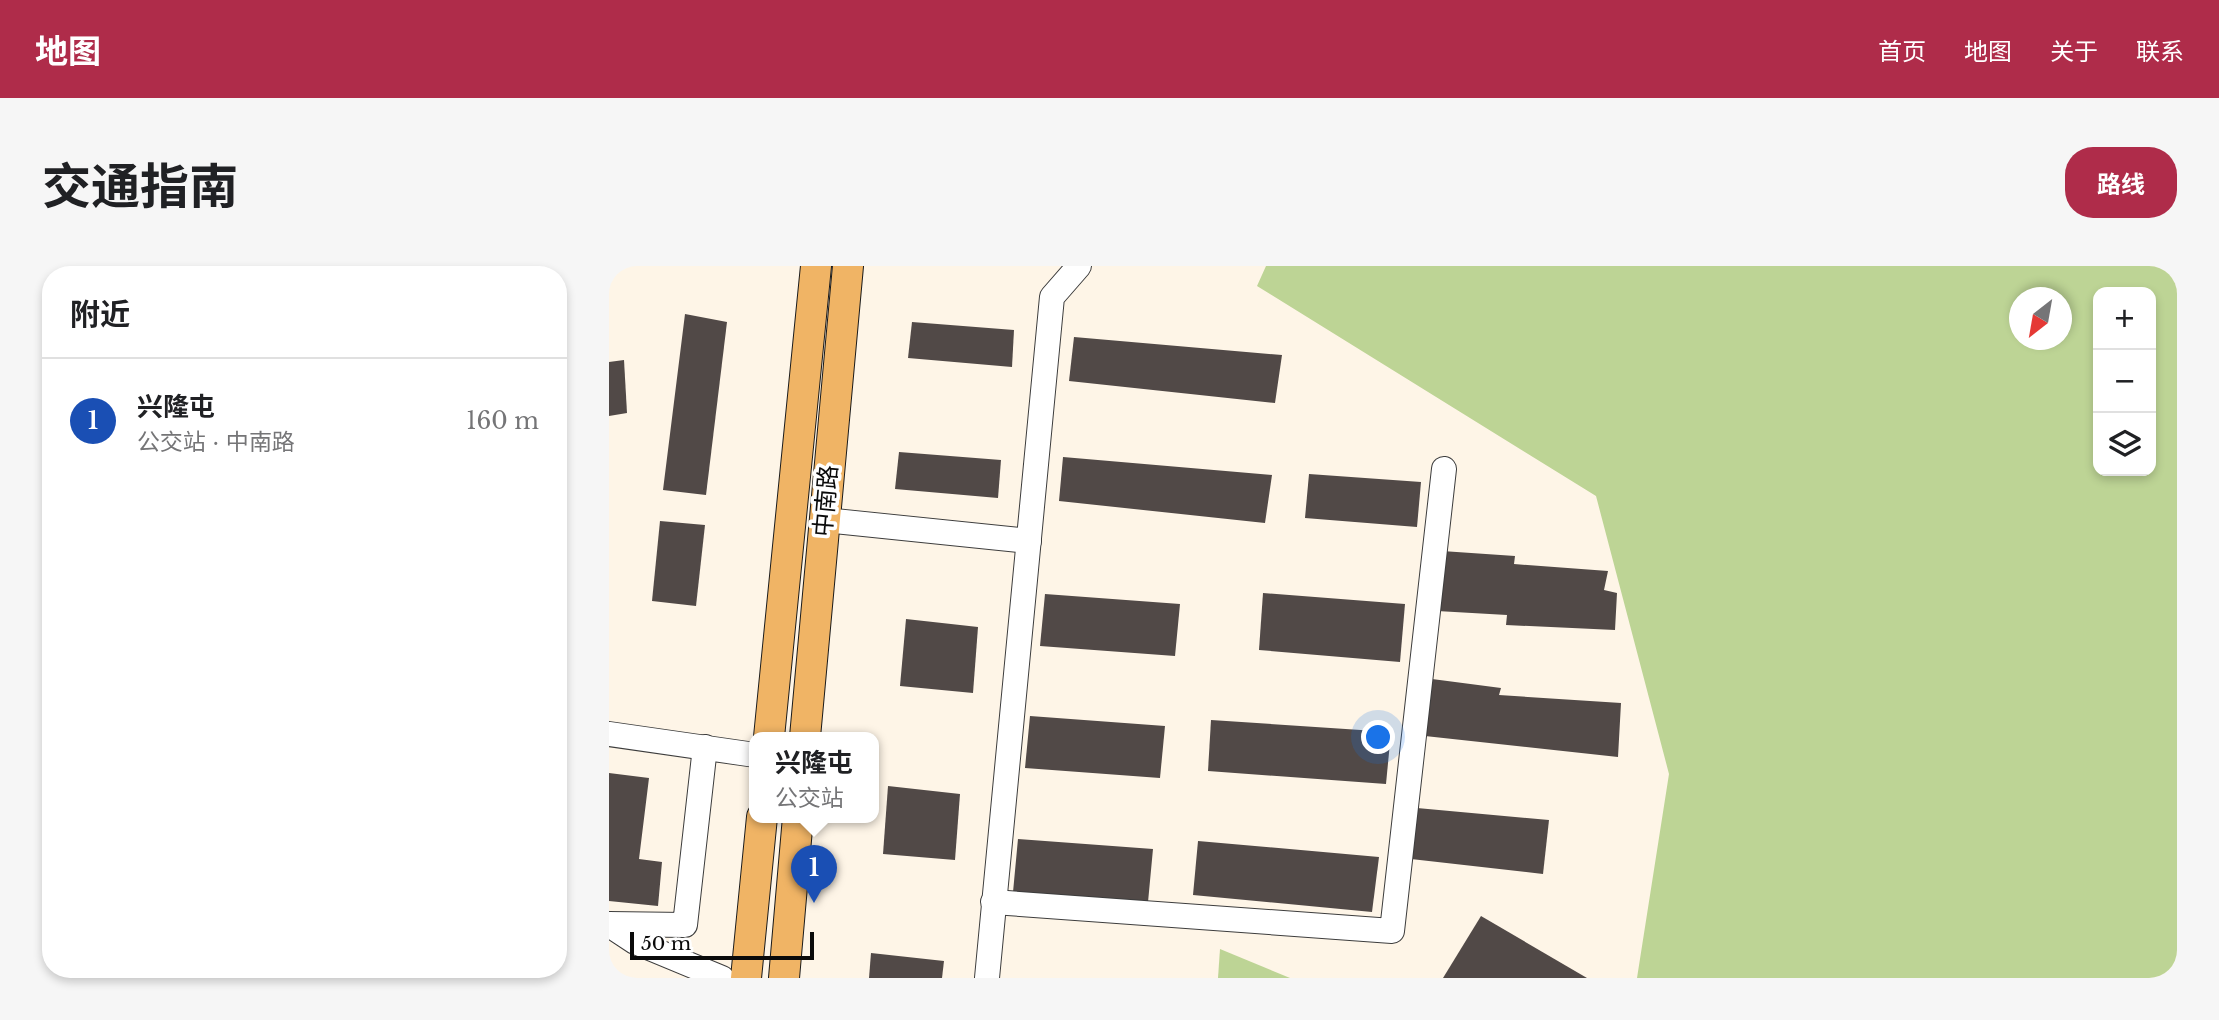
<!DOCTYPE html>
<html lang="zh">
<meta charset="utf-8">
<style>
:root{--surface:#fff;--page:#f6f6f6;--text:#202124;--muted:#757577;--line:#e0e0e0;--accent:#af2c4a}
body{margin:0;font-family:"Libre Baskerville","Noto Sans SC",serif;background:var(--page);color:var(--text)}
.controls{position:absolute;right:21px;top:21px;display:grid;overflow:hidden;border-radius:14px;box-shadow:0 4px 10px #0003}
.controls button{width:63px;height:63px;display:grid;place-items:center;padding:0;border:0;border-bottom:2px solid var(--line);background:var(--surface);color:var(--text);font:35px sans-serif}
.compass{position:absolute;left:1400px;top:21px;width:63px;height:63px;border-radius:50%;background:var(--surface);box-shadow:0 4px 10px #0003;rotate:211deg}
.scale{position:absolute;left:21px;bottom:18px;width:184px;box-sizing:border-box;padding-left:7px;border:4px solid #0a0a0a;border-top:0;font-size:19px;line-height:24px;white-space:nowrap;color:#0a0a0a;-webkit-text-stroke:5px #fff;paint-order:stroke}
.you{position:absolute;left:770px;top:472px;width:24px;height:24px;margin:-18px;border:5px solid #fff;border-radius:50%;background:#1a73e8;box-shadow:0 0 0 10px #1a73e833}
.badge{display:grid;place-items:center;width:46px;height:46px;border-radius:50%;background:var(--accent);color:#fff;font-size:23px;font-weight:700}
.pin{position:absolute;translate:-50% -58px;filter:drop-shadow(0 2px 4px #0008)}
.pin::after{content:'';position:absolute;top:37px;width:24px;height:21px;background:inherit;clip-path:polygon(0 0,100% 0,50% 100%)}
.popup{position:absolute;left:140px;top:466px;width:130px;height:91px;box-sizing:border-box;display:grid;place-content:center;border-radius:14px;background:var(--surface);filter:drop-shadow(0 2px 5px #0005);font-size:23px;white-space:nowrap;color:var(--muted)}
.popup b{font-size:26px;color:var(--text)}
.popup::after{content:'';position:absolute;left:50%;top:100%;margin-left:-14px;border:14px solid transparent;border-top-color:var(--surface)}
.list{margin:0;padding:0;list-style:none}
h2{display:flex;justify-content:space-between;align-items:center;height:91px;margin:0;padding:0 28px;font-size:30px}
h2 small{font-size:23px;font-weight:400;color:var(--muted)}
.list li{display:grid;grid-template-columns:46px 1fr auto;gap:21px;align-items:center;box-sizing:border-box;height:126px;padding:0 28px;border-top:2px solid var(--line)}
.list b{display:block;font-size:26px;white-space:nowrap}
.list p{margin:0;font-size:23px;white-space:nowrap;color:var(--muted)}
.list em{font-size:23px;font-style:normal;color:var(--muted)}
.icon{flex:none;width:38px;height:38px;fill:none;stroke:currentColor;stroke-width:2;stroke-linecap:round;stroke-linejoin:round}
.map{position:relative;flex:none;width:1568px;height:712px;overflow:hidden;border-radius:28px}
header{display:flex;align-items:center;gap:42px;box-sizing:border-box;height:98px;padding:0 35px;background:var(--accent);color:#fff}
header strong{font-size:33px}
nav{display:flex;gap:38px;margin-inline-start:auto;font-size:24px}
.intro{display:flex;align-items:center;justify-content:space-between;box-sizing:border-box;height:168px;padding:0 42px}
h1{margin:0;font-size:49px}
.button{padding:18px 32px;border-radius:28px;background:var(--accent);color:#fff;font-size:24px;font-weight:700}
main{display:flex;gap:42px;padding:0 42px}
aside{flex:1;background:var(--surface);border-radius:28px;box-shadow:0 4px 10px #0003}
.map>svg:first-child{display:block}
.forest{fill:#bdd495;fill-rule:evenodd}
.building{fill:#514947}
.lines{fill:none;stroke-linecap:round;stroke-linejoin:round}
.minor-casing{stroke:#3d3d3d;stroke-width:26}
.major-casing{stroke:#1b1b1b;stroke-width:32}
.minor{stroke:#fff;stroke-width:24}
.major{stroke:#f0b465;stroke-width:30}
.labels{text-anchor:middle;stroke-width:7;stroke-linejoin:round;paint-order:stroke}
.street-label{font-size:24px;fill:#0a0a0a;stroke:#fff}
</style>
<header>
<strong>地图</strong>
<nav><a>首页</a><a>地图</a><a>关于</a><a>联系</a></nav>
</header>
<div class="intro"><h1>交通指南</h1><a class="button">路线</a></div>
<main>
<aside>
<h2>附近<small></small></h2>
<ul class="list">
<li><span class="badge" style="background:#1a4fb4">1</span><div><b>兴隆屯</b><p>公交站 · 中南路</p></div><em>160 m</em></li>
</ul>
</aside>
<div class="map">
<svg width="1568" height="712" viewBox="0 0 1568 712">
<rect width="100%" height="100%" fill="#fef5e7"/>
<!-- forest -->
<g class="forest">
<path d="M657,0H1568V712H1028L1060,508L987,230L648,20ZM1489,26H1542V205H1489ZM1410,32H1452V74H1410Z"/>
<path d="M611,683L681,712H609Z"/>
</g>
<!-- building -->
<g class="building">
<path d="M76,48L118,56L97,229L54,224Z"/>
<path d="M303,56L405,64L403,101L299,92Z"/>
<path d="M465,71L673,89L666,137L460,115Z"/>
<path d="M15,94L18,147L0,150V96Z"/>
<path d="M290,186L392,194L389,232L286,223Z"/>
<path d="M454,191L663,209L656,257L450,235Z"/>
<path d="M700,208L812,216L808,261L696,252Z"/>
<path d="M51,255L96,259L87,340L43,335Z"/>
<path d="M833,285L906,290L905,298L999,305L995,324L1008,327L1006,364L897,359L898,349L828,345Z"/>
<path d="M654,327L796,338L791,396L650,384Z"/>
<path d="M436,328L571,338L566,390L431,380Z"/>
<path d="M297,353L369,361L364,427L291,420Z"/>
<path d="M823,413L892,422L890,429L1012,437L1009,491L816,470Z"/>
<path d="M421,450L556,460L551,512L416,502Z"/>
<path d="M602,454L782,466L777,518L599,505Z"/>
<path d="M0,507L40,512L30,593L53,596L49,640L0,635Z"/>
<path d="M279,520L351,528L346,594L274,588Z"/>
<path d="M808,542L940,554L934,608L802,593Z"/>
<path d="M409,573L544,583L539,636L404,626Z"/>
<path d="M589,575L770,591L763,646L584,629Z"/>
<path d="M872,650L978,712H834Z"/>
<path d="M262,687L335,695L333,712H260Z"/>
</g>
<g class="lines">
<!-- minor casing -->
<g class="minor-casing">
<g id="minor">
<path d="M216,254L420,275"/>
<path d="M0,468L146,489"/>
<path d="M384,636L783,665L835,203"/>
<path d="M0,658L76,659L96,481"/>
<path d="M0,659L26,676L113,712"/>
<path d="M378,712L443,31L470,0"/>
</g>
</g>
<!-- major casing -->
<g class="major-casing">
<g id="major">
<path d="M160,471L207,0"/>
<path d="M196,471L239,0"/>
<path d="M137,712L153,551"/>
<path d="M175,712L189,551"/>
</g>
</g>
<!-- minor -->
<use href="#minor" class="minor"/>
<!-- major -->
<use href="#major" class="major"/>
</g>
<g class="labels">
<!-- street labels -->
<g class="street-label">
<text transform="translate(217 235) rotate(-85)" y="8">中南路</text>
</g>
</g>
</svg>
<div class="controls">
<button>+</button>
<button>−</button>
<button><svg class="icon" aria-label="layers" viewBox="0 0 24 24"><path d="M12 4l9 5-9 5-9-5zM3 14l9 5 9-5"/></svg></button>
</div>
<svg class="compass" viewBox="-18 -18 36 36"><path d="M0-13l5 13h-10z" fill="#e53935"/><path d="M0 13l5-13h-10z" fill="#757577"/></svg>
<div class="scale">50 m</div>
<div class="you"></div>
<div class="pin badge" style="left:205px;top:637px;background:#1a4fb4">1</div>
<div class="popup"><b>兴隆屯</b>公交站</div>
</div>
</main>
